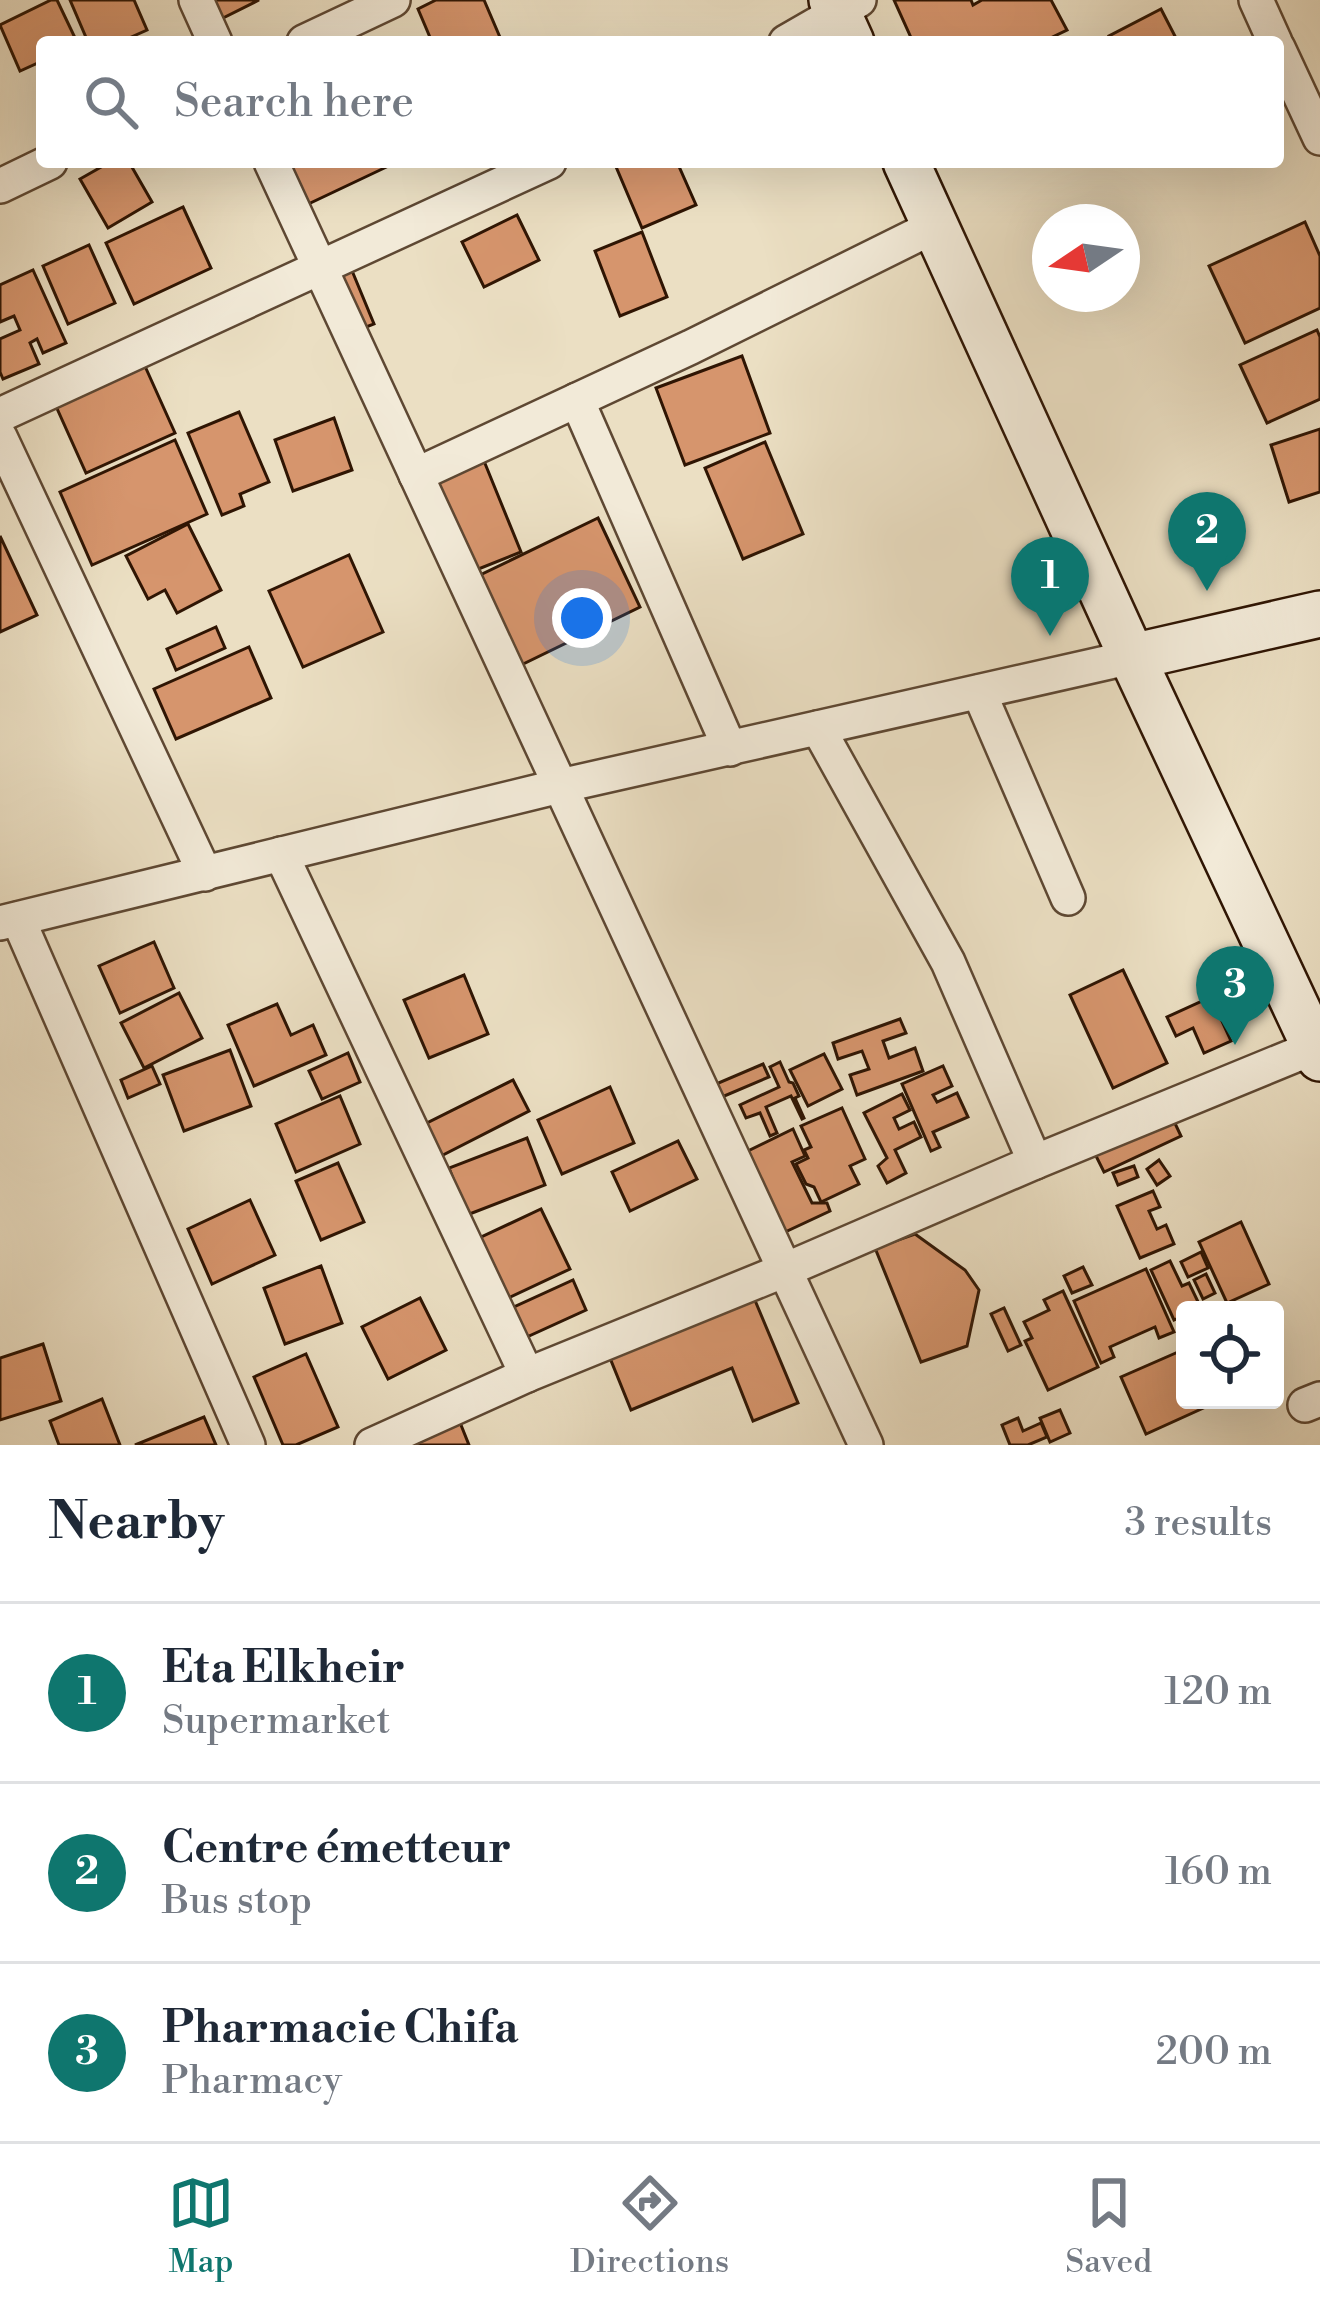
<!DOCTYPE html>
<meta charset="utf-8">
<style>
:root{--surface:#fff;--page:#f2f2f3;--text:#1f2937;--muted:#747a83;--line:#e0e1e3;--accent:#0f766e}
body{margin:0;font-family:"Libre Bodoni",serif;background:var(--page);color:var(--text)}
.controls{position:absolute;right:36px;bottom:36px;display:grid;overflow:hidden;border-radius:12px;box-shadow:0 12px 48px #0002}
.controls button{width:108px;height:108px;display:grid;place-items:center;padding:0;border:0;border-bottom:3px solid var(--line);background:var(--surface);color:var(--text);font:60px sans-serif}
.compass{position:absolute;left:1032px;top:204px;width:108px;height:108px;border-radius:50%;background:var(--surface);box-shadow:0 12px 48px #0002;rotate:257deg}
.you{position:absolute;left:582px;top:618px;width:42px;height:42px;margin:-30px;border:9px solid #fff;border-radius:50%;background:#1a73e8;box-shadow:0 0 0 18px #1a73e833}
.badge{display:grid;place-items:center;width:78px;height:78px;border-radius:50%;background:var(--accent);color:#fff;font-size:39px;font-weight:700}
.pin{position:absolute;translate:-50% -99px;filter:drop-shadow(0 3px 6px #0008)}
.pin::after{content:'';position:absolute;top:63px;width:42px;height:36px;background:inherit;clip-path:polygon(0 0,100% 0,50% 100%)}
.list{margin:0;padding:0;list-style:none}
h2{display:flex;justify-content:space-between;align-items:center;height:156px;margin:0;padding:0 48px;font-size:51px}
h2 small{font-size:39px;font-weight:400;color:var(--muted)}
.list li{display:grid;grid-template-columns:78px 1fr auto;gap:36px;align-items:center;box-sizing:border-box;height:180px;padding:0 48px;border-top:3px solid var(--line)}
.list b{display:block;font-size:45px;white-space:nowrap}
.list p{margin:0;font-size:39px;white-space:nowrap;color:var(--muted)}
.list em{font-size:39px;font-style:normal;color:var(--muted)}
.icon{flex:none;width:66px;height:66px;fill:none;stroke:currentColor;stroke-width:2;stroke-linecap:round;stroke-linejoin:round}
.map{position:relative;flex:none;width:1320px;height:1445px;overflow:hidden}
.search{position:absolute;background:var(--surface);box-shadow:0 12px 48px #0002;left:36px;right:36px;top:36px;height:132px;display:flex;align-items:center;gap:30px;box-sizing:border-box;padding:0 42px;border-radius:12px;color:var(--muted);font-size:45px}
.sheet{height:696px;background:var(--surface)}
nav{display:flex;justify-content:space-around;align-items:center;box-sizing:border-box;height:168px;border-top:3px solid var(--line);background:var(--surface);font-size:33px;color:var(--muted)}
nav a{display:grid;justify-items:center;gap:6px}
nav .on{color:var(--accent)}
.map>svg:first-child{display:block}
.building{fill:#d6956d;stroke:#2f1503;stroke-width:3}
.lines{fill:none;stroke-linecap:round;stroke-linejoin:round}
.street-casing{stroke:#5e4833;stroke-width:38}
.secondary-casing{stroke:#2f1503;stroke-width:50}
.street{stroke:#f2ead8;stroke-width:33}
.secondary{stroke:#f2ead8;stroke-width:45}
</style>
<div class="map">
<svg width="1320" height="1445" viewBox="0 0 1320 1445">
<rect width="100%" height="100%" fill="#ebdfc3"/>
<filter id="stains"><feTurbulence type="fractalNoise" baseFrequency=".00167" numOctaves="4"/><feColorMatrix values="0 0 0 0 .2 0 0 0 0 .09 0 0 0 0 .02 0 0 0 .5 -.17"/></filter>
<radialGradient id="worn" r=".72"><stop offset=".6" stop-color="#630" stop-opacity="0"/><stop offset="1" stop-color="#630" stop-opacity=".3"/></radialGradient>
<!-- building -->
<g class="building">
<path d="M51,0H57L77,42H42V61L20,71L0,25Z"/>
<path d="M70,0H134L147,30L120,42H88Z"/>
<path d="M211,0H259L221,19Z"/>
<path d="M436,0H484L502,42H432L418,9Z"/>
<path d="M894,0H971L973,5L982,0H1051L1067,30L1042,42H913Z"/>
<path d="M1161,9L1178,42H1112L1109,36Z"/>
<path d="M110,162H129L152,202L108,228L80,179Z"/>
<path d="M284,162H397L304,206Z"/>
<path d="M614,162H677L696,205L642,228Z"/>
<path d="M183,207L211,268L134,304L106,243Z"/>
<path d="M517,215L539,260L484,287L462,242Z"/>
<path d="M1305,222L1320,256V308L1245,343L1209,266Z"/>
<path d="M642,232L667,297L620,316L595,251Z"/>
<path d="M89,245L115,303L68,324L43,266Z"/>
<path d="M348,261L374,324L361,329L334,267Z"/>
<path d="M33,270L66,343L43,353L37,339L30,343L39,364L3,379L0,372V339L20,330L14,316L0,322V285Z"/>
<path d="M1317,330L1320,337V399L1267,423L1240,365Z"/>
<path d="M742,356L770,433L685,465L656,388Z"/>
<path d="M144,364L175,433L86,473L55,404Z"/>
<path d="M239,412L269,482L240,494L244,506L222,515L188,433Z"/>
<path d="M334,418L352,470L293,491L275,440Z"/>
<path d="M1320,429V492L1289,502L1271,445Z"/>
<path d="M175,440L207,514L92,565L60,492Z"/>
<path d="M765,442L803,534L743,559L705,468Z"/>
<path d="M484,461L521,552L471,572L435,480Z"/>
<path d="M598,518L640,607L519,666L476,577Z"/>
<path d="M188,524L221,590L177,613L165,590L148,599L126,556Z"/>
<path d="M0,536L37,615L0,632Z"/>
<path d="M349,555L383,632L303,667L269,591Z"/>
<path d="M216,627L225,648L176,670L167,649Z"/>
<path d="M249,647L271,698L176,739L154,689Z"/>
<path d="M154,942L174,988L120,1013L99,966Z"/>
<path d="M1123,970L1167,1063L1113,1088L1070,995Z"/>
<path d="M464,975L488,1034L429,1058L404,1000Z"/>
<path d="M179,993L202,1038L144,1068L121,1023Z"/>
<path d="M1211,997L1231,1041L1204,1053L1193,1028L1176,1036L1167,1017Z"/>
<path d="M277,1004L291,1035L313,1025L326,1055L254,1086L228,1025Z"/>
<path d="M900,1019L906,1033L883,1041L889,1058L915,1048L923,1071L857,1095L850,1075L869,1069L862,1051L838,1059L833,1043Z"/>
<path d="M230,1050L251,1106L184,1131L163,1075Z"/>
<path d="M348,1053L360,1082L322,1099L309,1071Z"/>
<path d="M824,1054L842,1089L808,1106L790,1070Z"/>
<path d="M780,1062L789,1082L793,1083L799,1096L795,1098L804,1118L802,1119L791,1096L766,1107L777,1133L770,1136L760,1113L746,1118L740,1105L779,1087L770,1067Z"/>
<path d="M763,1064L769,1077L722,1097L716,1084Z"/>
<path d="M152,1066L160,1084L128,1098L121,1080Z"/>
<path d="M943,1066L952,1086L933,1095L937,1102L957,1093L968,1117L933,1132L940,1147L931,1151L902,1084Z"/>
<path d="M513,1080L529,1111L441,1156L425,1124Z"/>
<path d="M610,1087L634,1143L562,1174L538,1120Z"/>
<path d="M902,1094L910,1110L894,1118L899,1129L914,1122L921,1137L895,1150L906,1173L887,1183L878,1166L887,1158L864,1113Z"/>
<path d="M340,1096L360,1144L296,1172L276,1124Z"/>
<path d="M842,1108L865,1159L850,1166L859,1184L821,1202L814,1187L806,1184L796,1164L808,1158L804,1150L811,1147L801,1126Z"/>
<path d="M1172,1117L1181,1136L1104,1172L1095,1154Z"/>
<path d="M793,1129L805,1156L792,1162L812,1203H827L830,1211L785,1232L748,1151Z"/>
<path d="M527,1138L545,1185L467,1215L449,1168Z"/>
<path d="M678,1141L697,1179L630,1211L612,1172Z"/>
<path d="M1159,1160L1170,1176L1157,1185L1147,1169Z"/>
<path d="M338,1163L364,1222L321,1240L296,1181Z"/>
<path d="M1134,1166L1138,1177L1118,1185L1113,1173Z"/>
<path d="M1153,1191L1160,1207L1149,1211L1157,1229L1166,1225L1174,1244L1140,1258L1117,1206Z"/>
<path d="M250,1200L275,1255L212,1284L188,1229Z"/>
<path d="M541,1209L570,1269L506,1299L477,1239Z"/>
<path d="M1241,1222L1269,1284L1227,1303L1199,1242Z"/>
<path d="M915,1234L965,1270L979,1290L967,1346L921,1362L875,1248Z"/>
<path d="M1201,1252L1208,1268L1188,1277L1181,1262Z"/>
<path d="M1170,1261L1182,1286L1189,1283L1201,1308L1185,1310V1315L1174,1320L1151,1270Z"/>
<path d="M321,1266L342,1323L285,1344L264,1288Z"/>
<path d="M1083,1267L1092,1285L1072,1293L1064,1276Z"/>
<path d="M1146,1269L1174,1332L1159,1338L1155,1327L1110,1347L1114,1357L1101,1363L1074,1301Z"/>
<path d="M1206,1274L1215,1293L1203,1299L1194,1280Z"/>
<path d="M573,1280L586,1310L518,1341L505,1311Z"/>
<path d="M1063,1291L1098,1367L1048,1390L1025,1341L1032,1338L1024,1322L1049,1310L1044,1300Z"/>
<path d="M420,1298L446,1350L388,1379L362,1327Z"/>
<path d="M754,1298L798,1403L753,1421L732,1368L631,1410L610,1358Z"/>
<path d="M1004,1308L1021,1345L1008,1351L991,1314Z"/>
<path d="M43,1344L61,1401L0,1420V1358Z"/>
<path d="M1185,1349V1400H1208L1210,1405L1146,1434L1121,1377Z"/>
<path d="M306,1354L338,1427L296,1445H283L254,1377Z"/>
<path d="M102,1399L120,1445H59L50,1421Z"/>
<path d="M1060,1410L1070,1433L1050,1442L1040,1418Z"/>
<path d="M204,1417L216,1445H135Z"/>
<path d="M1018,1418L1023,1431L1041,1423L1047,1437L1028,1445H1010L1002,1425Z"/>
<path d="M459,1420L469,1445H399Z"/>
</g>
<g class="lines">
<!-- street casing -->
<g class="street-casing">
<g id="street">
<path d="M196,0L215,42"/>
<path d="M1256,0L1275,42"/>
<path d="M304,42L393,0"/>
<path d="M786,42L859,0"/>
<path d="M1278,48L1320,138"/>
<path d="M271,162L866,1445"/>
<path d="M0,186L50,162"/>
<path d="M577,400L730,749"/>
<path d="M0,415L549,162"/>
<path d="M0,437L205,874"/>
<path d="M416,475L691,347L935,226"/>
<path d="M979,692L1068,898"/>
<path d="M818,728L948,962L1035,1162"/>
<path d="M281,854L527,1375"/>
<path d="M18,919L248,1445"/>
<path d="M0,923L560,786L1132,657"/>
<path d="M1305,1405L1320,1399"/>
<path d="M372,1445L527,1375L785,1270L1035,1162L1320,1045"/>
</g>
</g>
<!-- secondary casing -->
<g class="secondary-casing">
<g id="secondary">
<path d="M832,0L851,42"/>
<path d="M906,162L1132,657L1320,1058"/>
<path d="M1132,657L1320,614"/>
</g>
</g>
<!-- street -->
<use href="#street" class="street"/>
<!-- secondary -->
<use href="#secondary" class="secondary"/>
</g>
<rect width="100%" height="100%" filter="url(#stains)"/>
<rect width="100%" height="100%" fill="url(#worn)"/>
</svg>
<div class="controls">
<button><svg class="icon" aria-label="locate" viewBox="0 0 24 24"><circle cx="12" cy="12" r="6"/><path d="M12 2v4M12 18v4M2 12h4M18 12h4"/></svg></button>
</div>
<svg class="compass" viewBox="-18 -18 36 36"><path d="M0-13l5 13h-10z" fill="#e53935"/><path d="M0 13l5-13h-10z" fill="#747a83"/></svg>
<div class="you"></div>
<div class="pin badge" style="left:1050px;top:636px">1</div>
<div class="pin badge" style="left:1207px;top:591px">2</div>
<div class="pin badge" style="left:1235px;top:1045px">3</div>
<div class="search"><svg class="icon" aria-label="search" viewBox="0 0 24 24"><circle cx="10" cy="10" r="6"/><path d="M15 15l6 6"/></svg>Search here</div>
</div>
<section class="sheet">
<h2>Nearby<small>3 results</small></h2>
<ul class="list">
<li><span class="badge">1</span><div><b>Eta Elkheir</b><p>Supermarket</p></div><em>120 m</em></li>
<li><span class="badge">2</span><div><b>Centre émetteur</b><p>Bus stop</p></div><em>160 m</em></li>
<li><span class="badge">3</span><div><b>Pharmacie Chifa</b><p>Pharmacy</p></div><em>200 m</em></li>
</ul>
</section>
<nav>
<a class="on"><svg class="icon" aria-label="map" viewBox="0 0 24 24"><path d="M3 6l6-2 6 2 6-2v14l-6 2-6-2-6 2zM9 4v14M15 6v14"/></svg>Map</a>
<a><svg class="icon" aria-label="directions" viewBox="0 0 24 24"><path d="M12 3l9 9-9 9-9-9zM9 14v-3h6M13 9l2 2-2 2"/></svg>Directions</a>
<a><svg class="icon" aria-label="saved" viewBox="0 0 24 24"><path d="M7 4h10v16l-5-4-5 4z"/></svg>Saved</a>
</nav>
